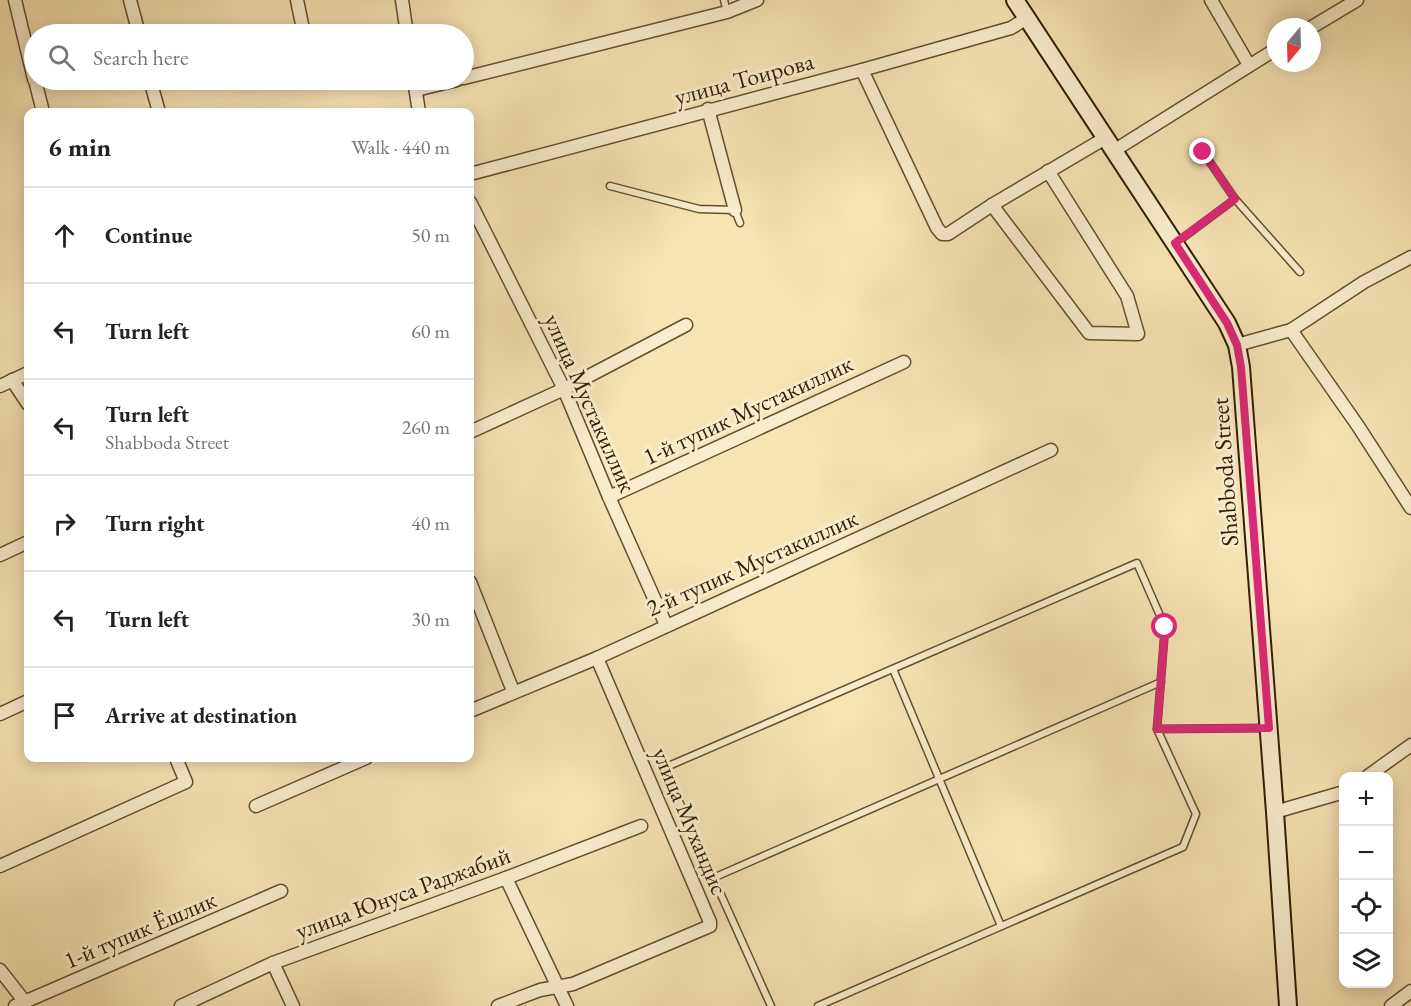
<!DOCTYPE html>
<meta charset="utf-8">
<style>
:root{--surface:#fff;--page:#f2f2f2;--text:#222;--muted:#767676;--line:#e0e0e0}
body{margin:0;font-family:"EB Garamond",serif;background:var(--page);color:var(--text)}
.controls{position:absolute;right:18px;bottom:18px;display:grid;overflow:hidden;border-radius:12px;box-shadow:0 3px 15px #0003}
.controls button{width:54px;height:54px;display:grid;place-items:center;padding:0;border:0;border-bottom:2px solid var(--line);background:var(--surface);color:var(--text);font:30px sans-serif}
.compass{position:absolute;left:1267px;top:18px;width:54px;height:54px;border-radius:50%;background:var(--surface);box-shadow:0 3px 15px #0003;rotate:199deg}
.stop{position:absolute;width:18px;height:18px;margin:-14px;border:4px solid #db2777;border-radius:50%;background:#fff}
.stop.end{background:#db2777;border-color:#fff;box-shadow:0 2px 6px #0008}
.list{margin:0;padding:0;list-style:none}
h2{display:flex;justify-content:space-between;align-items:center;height:78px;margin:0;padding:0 24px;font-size:26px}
h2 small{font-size:20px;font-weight:400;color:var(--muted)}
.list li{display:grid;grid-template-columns:39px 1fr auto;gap:18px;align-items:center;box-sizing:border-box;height:96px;padding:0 24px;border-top:2px solid var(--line)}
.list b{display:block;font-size:22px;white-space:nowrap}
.list p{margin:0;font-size:20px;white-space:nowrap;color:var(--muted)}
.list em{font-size:20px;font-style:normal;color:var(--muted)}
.icon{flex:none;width:33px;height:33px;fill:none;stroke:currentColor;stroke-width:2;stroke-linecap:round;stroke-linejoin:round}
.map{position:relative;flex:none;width:1411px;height:1006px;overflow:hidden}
.search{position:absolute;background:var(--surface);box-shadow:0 3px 15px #0003;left:24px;top:24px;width:450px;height:66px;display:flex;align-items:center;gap:15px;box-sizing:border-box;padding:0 21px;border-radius:33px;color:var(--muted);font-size:22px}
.panel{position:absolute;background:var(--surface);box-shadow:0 3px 15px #0003;left:24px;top:108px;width:450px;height:654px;border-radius:12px}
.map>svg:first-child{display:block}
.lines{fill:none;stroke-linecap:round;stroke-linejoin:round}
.lane-casing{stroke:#634f2f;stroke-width:9}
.street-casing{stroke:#634f2f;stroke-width:15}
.secondary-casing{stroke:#321e03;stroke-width:20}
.lane{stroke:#faedce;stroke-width:6}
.street{stroke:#faedce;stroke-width:12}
.secondary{stroke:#faedce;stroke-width:16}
.route{stroke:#db2777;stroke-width:8}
.labels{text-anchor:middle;stroke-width:6;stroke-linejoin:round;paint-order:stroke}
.street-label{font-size:24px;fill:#321e03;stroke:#faedce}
</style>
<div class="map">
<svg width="1411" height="1006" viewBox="0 0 1411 1006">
<rect width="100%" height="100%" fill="#f7e3b4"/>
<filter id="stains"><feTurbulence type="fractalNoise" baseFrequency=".00333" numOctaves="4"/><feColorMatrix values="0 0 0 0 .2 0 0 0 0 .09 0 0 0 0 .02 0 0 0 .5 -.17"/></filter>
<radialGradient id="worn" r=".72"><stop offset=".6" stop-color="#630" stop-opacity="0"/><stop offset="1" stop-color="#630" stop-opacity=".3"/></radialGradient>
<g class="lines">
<!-- lane casing -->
<g class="lane-casing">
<g id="lane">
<path d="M724,0L727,12"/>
<path d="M1203,152L1235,199L1300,272"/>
<path d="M610,186L699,209L735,210L740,223"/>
<path d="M1176,243L1235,199"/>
<path d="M893,669L1001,926"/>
<path d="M1157,729L1268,728"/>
<path d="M713,878L1161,682"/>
<path d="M771,1006L664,768L1137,563L1165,627L1157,729L1196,814L1183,847L818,1006"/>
</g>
</g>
<!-- street casing -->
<g class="street-casing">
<g id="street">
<path d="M15,0L34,79"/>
<path d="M130,0L139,34"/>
<path d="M297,0L304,34"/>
<path d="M402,0L407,34"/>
<path d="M1211,0L1249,65"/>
<path d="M1312,27L1357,0"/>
<path d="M862,70L937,228L942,234H948L992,205L1107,137"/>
<path d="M464,78L727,12L757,0"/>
<path d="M35,80L43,112"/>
<path d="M150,80L159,112"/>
<path d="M414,80L419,112"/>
<path d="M416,90L457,80"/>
<path d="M708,109L735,210"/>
<path d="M1115,150L1276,49"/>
<path d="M470,174L862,70L1011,28L1027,18"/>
<path d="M470,202L564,389L609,497L666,625"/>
<path d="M992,205L1089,333L1138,334L1127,296L1048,171"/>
<path d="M1291,330L1364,282L1411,257"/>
<path d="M1237,345L1291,330L1358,426L1411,508"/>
<path d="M12,380L28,404"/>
<path d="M0,386L28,373"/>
<path d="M470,432L564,389L686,325"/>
<path d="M609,497L904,362"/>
<path d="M0,555L28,542"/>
<path d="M470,582L513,691"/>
<path d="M470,711L597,658L1051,450"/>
<path d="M0,714L28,701"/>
<path d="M1368,776L1411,745"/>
<path d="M256,806L366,758"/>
<path d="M1275,812L1344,792"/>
<path d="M0,866L186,782L176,758"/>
<path d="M506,878L567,1006"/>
<path d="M273,963L293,1006"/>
<path d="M0,970L25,1002"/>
<path d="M15,1006L281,891"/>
<path d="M181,1006L273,963L506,878L641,826"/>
<path d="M498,1006L540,990L573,984L710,926V922L597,658"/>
<path d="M1391,1006L1411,991"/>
</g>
</g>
<!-- secondary casing -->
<g class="secondary-casing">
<path id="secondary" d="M1015,0L1227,323L1237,345L1241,367L1275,812L1288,1006"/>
</g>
<!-- lane -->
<use href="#lane" class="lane"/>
<!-- street -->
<use href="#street" class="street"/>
<!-- secondary -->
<use href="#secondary" class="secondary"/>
</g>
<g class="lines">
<!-- route -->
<path class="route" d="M1165,627L1157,729L1269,728L1241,367L1237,345L1227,323L1175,243L1235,199L1203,152"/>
</g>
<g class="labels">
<!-- street labels -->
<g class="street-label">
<text transform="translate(744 79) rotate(-15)" y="8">улица Тоирова</text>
<text transform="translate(590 403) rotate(66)" y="8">улица Мустакиллик</text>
<text transform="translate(748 410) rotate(-25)" y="8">1-й тупик Мустакиллик</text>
<text transform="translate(1225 472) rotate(-94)" y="8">Shabboda Street</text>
<text transform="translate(752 563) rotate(-24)" y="8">2-й тупик Мустакиллик</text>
<text transform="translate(690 821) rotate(67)" y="8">улица Мухандис</text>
<text transform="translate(403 893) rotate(-20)" y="8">улица Юнуса Раджабий</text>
<text transform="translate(140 930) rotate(-23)" y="8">1-й тупик Ёшлик</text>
</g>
</g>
<rect width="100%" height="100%" filter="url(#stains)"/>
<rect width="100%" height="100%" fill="url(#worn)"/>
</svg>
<div class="controls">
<button>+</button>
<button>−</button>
<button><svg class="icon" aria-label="locate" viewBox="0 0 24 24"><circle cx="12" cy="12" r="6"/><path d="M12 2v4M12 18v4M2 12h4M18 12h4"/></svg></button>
<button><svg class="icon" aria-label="layers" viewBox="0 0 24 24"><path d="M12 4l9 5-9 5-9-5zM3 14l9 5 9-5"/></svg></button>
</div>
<svg class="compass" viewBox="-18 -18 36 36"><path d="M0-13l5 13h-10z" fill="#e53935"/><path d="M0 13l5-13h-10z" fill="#767676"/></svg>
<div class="stop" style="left:1165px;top:627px"></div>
<div class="stop end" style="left:1203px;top:152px"></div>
<div class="search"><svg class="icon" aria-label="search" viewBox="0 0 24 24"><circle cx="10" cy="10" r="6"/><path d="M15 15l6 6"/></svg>Search here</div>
<section class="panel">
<h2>6 min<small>Walk · 440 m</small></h2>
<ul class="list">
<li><svg class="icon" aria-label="ahead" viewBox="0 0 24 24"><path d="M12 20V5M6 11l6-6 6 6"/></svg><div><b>Continue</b></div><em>50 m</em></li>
<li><svg class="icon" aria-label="left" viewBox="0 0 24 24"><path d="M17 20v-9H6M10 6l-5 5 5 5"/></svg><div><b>Turn left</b></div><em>60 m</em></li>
<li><svg class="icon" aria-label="left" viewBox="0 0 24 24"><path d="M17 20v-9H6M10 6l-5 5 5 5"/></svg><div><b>Turn left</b><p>Shabboda Street</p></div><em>260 m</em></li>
<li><svg class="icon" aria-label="right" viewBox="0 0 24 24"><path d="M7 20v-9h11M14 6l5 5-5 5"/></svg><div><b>Turn right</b></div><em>40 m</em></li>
<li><svg class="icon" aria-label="left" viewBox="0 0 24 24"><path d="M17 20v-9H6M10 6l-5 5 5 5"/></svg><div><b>Turn left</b></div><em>30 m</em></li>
<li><svg class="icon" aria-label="arrive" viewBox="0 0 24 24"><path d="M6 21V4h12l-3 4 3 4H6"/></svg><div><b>Arrive at destination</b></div></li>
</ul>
</section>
</div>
